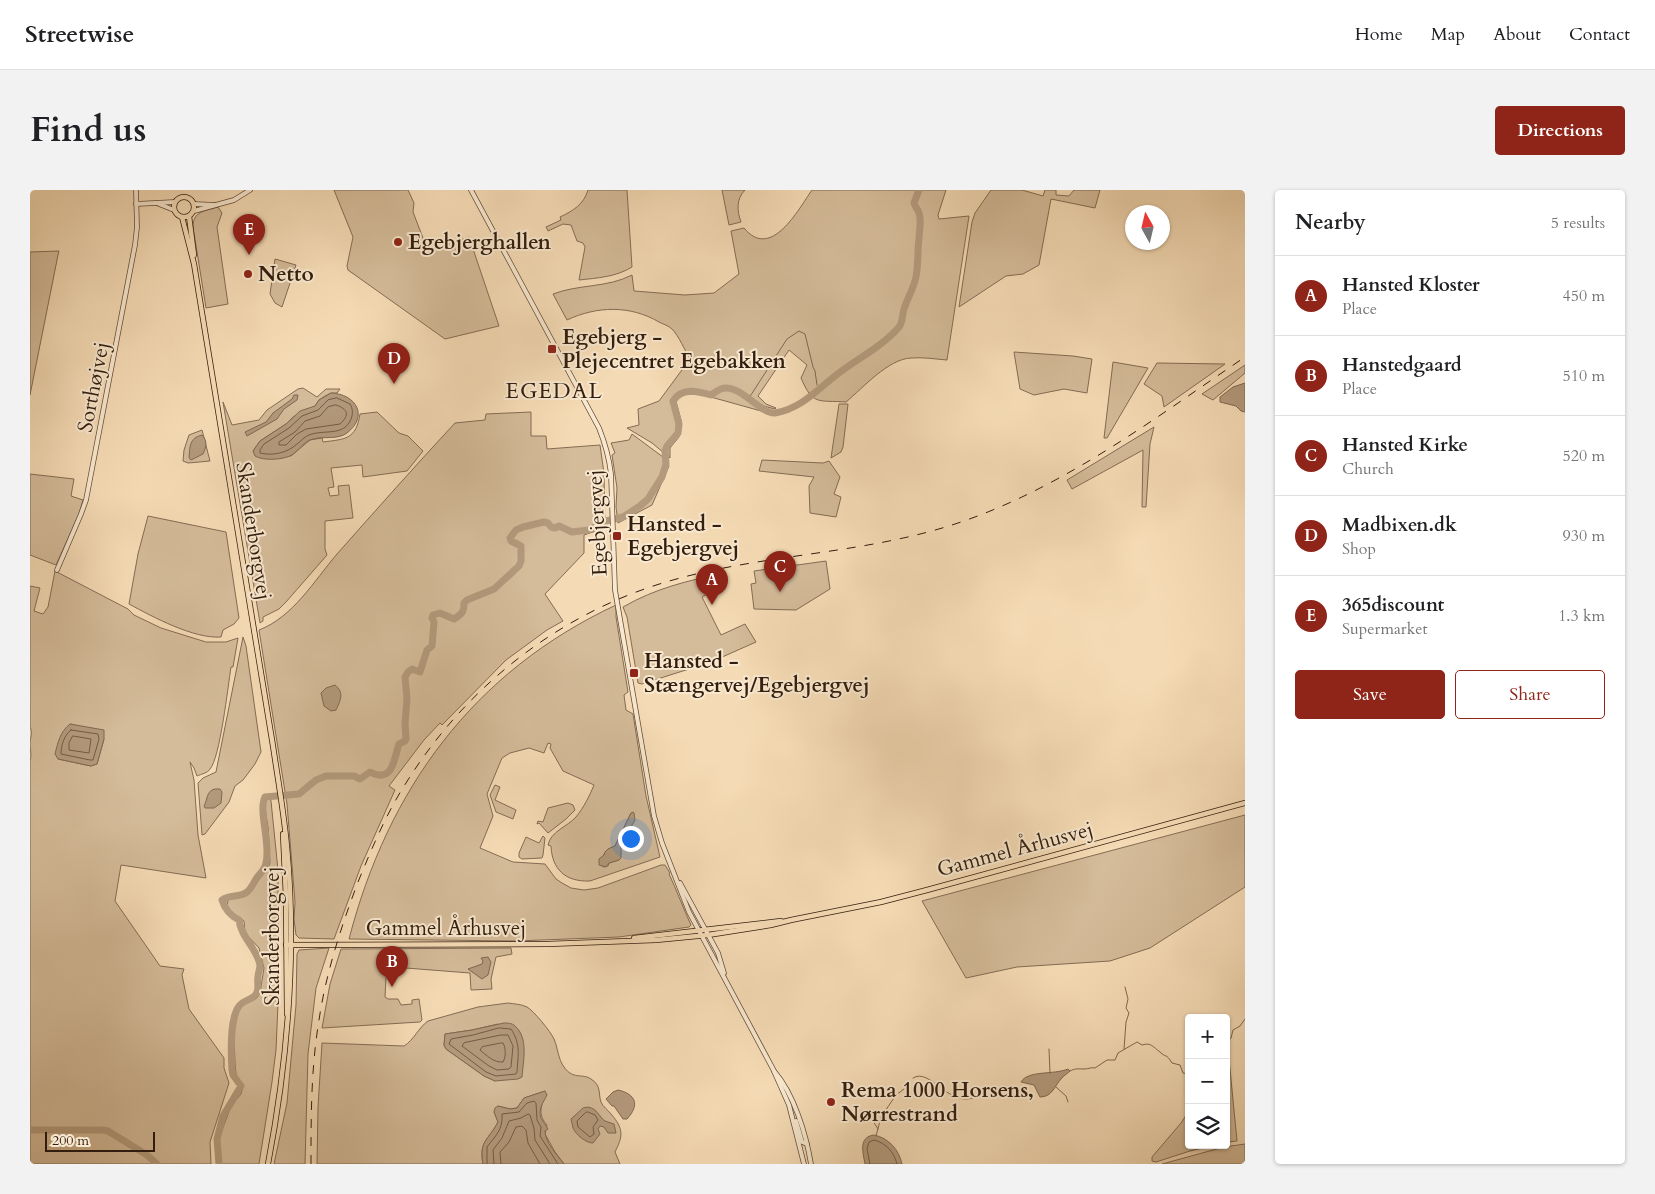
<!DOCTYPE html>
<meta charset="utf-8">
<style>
:root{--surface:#fff;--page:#f2f2f2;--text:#202124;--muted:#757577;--line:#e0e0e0;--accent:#8f2418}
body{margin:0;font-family:Cardo,serif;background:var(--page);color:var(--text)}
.controls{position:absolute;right:15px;bottom:15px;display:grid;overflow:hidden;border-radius:5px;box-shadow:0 1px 4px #0004}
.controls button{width:45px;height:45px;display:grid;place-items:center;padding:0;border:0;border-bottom:1px solid var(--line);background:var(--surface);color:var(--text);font:25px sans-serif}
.compass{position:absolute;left:1095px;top:15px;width:45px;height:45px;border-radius:50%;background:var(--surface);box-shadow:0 1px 4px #0004;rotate:352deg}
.scale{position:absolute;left:15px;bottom:12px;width:110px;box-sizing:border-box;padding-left:5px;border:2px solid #331d0e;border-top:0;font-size:14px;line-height:18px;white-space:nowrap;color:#331d0e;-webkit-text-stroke:4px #f8e8cf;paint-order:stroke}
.you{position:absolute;left:600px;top:648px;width:18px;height:18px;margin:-12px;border:4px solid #fff;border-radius:50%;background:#1a73e8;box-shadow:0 0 0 8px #1a73e833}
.badge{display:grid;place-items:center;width:32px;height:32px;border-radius:50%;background:var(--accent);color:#fff;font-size:16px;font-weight:700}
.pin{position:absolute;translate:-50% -41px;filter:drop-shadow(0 1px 2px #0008)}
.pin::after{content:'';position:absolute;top:26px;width:18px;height:15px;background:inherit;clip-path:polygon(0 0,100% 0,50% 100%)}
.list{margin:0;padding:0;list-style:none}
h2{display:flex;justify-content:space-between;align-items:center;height:65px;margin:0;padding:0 20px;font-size:21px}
h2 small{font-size:16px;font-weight:400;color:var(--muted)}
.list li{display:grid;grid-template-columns:32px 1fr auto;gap:15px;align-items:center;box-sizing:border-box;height:80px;padding:0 20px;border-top:1px solid var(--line)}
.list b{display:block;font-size:19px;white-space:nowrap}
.list p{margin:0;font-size:16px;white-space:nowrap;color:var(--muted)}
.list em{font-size:16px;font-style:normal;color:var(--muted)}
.actions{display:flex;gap:10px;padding:15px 20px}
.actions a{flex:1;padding:11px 0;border:1px solid var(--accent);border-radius:5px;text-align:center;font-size:18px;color:var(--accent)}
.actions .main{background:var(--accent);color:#fff}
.icon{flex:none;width:28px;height:28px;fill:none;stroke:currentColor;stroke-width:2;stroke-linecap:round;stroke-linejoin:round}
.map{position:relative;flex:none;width:1215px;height:974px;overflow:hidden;border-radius:5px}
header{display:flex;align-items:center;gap:30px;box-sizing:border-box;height:70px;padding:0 25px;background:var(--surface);border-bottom:1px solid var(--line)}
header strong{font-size:24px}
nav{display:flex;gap:28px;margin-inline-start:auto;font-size:18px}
.intro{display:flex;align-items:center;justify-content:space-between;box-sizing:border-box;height:120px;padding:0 30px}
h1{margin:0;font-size:35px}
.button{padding:12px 22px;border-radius:5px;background:var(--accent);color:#fff;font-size:18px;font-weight:700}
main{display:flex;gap:30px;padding:0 30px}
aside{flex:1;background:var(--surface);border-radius:5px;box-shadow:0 1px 4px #0004}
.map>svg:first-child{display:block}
.green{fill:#d4bb99;stroke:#846c54;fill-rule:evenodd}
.water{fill:#b39a7c;stroke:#806850}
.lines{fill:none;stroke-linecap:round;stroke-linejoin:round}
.shore{stroke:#735c45;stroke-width:1}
.stream{stroke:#806850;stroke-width:1}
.river{stroke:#b39a7c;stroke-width:7}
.minor-casing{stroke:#644c38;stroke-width:5.5}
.major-casing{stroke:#331d0e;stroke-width:6}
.minor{stroke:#f8e8cf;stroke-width:4}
.major{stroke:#f5dbb5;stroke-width:4.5}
.rail{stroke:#331d0e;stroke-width:1;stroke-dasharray:9 9;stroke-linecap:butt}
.poi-dot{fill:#8f2418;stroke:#f8e8cf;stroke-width:2}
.labels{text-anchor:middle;stroke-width:4;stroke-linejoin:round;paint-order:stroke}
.poi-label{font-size:21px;font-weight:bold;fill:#331d0e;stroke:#f8e8cf;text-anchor:start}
.street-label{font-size:21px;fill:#331d0e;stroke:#f8e8cf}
.neighbourhood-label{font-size:22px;letter-spacing:1px;fill:#331d0e;stroke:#f8e8cf}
</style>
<header>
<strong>Streetwise</strong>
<nav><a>Home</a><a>Map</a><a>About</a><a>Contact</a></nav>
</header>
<div class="intro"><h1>Find us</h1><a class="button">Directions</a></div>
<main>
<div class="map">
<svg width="1215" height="974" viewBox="0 0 1215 974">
<rect width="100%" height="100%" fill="#f5dbb5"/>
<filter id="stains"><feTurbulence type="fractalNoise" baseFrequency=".004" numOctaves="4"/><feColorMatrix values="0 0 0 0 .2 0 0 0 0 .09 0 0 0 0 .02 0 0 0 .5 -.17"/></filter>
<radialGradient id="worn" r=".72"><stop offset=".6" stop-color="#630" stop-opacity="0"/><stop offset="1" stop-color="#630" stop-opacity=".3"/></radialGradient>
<!-- green -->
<g class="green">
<path d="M304,0H378L384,13L383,22L398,61L439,47L469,136L415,149L318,80L317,76L323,47Z"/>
<path d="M558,0H597L602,77C586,87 567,88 549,90L555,57L553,53L547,51L541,35L533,34L518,41L516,37L531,30L530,27C543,21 554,14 558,0Z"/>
<path d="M692,0H715C706,9 707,21 711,32L699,35Z"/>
<path d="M782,0H916L908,25L909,29L939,26L917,170C905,169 893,167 881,168C858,169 833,198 816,212C788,210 783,216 771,188L777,175L759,160L728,206L736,214L746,218L745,219L733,216L731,221L670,204H656L647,208L646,212L651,230L649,247L640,258V268L622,253L597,238L609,235L608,219L629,211L660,169C655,161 649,146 642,139C639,136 633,134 629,132C600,115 567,116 537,130L523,104C549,94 577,98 602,85L604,101L655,105L684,103L709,84L701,41L714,38C741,71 768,20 782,0Z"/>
<path d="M961,0H992L1013,6L1015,0H1026V5L1039,6L1044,0H1070L1065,18L1021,9L1009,75L993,84L976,86L929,117L942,32L945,23Z"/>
<path d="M188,17L192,23L187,37L198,114L176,118L163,37C163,21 175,21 188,17Z"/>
<path d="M29,61L28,65L0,205V62Z"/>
<path d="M245,69L266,75L252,117L245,113L240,104Z"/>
<path d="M984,162L1043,166L1062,169L1057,203L1034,199L1004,205L990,199Z"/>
<path d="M1083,172L1118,178L1077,248H1074Z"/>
<path d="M1127,173L1195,174L1134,217L1132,206L1114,194Z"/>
<path d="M1215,175V183L1183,210L1172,204Z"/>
<path d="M273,198L287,207L296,199H310L307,203H301L295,206L289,210L285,216L263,227L256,234L230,251L223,261L261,266L280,250L292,248L293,252C315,249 326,250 330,224L347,222L369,243L378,246L393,261L377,281L333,287L332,275L301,278L304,297L298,298L300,306L309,305L308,296L319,295L323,328L295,331V359L297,365L256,412L249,419L233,427V431L230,433L193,212L202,235L229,230L237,220L268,199Z"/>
<path d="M809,214H818L813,257L811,262L801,268Z"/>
<path d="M501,222V246H516L517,259L570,255L574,283L575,338L554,345V363L515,404L533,431L517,440L476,470L412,535L410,533L394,550L359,596L365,600L331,676L304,749L269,748L266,745L264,729L265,712L257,614L229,440C263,427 284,391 307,364C346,320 385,276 425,233L455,230L456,224Z"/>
<path d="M1124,237L1120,254L1116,317H1112L1113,260L1042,299L1037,290Z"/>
<path d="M172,240L180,271L158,273L153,271L154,260L159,245Z"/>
<path d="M602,244L633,267L639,276L622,315L588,333L586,317L587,298L582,265L585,263L581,253L599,250Z"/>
<path d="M732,270L793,273L799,271L810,287L804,304L811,307L806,327L780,323L779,296L784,287L729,281Z"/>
<path d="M0,284L44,289L41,306L53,310L49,324L26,375L0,365Z"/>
<path d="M118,326L196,342L209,428L204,434L193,440L191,447C164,449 123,427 99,414L108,364Z"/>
<path d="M796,371L800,399L766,420L724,419L721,394L726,393L724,381Z"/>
<path d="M25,381L98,419L104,425L131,438L176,452H196L208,448L203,477H201C198,496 190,568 180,579C178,583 171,584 167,586L164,578L160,572L164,590L168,645L176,688L91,675L85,711L130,776L154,779L152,785L159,819L194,868V878L199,893L180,952L181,974H0V571C2,564 0,560 0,554C0,548 3,543 0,537V396L10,398L4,421L13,424L18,417ZM40,534L52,537L74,549L67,574L61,576L28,569Z"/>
<path d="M694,383L696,388L680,394L683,401L672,407L691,445L715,434L726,452L681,472L612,494L608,493L597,427L593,417C626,398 657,391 694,383Z"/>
<path d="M586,415V427L598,502L594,505L596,520L603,524L616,606L630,667L560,691C535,692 522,679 521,656L518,655C521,641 537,637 546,627C554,617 559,607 564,595L533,581L520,558L521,554L518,553L514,563L499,558L480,563L472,568L457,604L463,626L450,658L483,672L515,674L526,689L532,693L541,698L554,700L568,698L631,675H635L640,683L639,684C647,701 653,718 661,735L659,737L589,747L486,751L319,749C358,599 443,482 586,415ZM601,623L598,639L591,654L590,659L591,664L589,670L579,673L578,676L573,677C570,667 575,659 585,656Z"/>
<path d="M213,447L216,456L231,562L225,574L213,590L205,596L199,612L175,644L172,645L168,593L173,588L186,582Z"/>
<path d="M465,595L470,597L465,610L486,620L483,629L466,622L460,605Z"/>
<path d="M240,608L241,611L248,680V814L246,860L242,892L229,974H191L189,948L201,916L211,904L213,896L206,884L205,873L204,846L205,828L209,820L215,813L227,808L230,803L234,778L229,758L215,743L214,731L210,728L203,726L197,715L198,710L212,706L221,702L228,689L238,679L240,672L238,637L234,613L235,609Z"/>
<path d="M538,613L543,615L545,620L536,629L518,643L509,633L507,634L508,631L513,632L518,618Z"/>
<path d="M1215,625V697L1120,758L1080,771L987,777L936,788L892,711Z"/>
<path d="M513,646L515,648L513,665L512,668L492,669L489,667V663L496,647L509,653Z"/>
<path d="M299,758L286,798L278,864L275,974H244L257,913L266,815L267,764L269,760Z"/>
<path d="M481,758L482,764L466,767L461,789L462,799L441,800L440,783L363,777L362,785H358L356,788L355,807L358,809H368L371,815L382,814V810L389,809L392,830L390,832L292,838L300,794L311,759Z"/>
<path d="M478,813C484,814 491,814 497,817C503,820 521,842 524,849C528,858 528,869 534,877C543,890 552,883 561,889C572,896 568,904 571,912C573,917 578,920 581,924C594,939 593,946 585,962L590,974H534L525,962L515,944L517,935C506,923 513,915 515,901L494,908L487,918L480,919L468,916L464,922L468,932C458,951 449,951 453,974H287L288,917L292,853L374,856C384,850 388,838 398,831L448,817ZM468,834L465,891L454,886L416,859L414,855L415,844L442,840Z"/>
<path d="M1199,869L1207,951L1198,952L1196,945V872Z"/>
<path d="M1159,921V929L1155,933L1159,936V955H1186L1160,961L1126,972L1122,971V967L1151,933Z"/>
<path d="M1215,954V974H1132L1194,957Z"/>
</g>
<!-- water -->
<g class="water">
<path d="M1215,193V222L1211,221L1206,216L1190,212V207L1203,197Z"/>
<path d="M301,203C326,204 339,226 317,243C308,250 293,246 283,249C274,251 269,260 262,265C253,270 233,271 225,266L223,261L230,251L256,234L270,221L285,216L289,210Z"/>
<path d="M264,205H268L267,210L254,219L247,229L217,246L215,242L236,232L243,223L262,209Z"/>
<path d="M172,245C178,251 176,258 173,264L161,270L159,268C160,257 159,248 172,245Z"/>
<path d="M305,495C315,503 310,511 306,520L301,521L294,516L291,503L296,498Z"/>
<path d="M40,534L74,540V549L67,574L61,576L28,569L25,564C28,552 30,542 40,534Z"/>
<path d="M185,599H190L192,602L191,613L184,618H175L174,616C178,609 176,601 185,599Z"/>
<path d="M603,622L604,623L605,630L591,654V668L589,670L579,673L576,677L569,675V669L574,665L575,662L578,659L585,656L601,623Z"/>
<path d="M458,767L461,772L458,785L452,789L438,779L452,774L453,771L451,768Z"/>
<path d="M474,833C477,833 482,833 485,836C499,848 493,872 492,887L488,889L465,891L454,886L416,859L414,855L415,844L442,840Z"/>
<path d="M1038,879L1040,881C1037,884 1033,886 1031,889C1024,897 1022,907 1010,907L1004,895L991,892C998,880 1024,885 1038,879Z"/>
<path d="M588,900C606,904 610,915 597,929H593L584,916H582L576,909L583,902Z"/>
<path d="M515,901L517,905C513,913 508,919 511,928C513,932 516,935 518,939L515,941C515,952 527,965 534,974H453C449,950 458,951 468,932L464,922L465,918L468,916L480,919L487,918L494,908Z"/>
<path d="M558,917C568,919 568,926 575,931C578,932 581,933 584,934L586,943H578L574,937L570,936L568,939L570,944L563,953C556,953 546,945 543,938C542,935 542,932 541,929L553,918Z"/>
<path d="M844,945C859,948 869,960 872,974H835C833,963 828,947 844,945Z"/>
</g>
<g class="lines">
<!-- shore -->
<g class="shore">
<path d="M307,208L320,214C323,219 323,224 321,229C314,247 294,239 279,245C274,247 271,251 267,254C257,263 243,266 230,263V260L234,254L259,238L272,226L288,220L298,210Z"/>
<path d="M306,215C318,219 320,225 310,234L276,239L267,244L256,255H249V252L265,242L275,231L290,226L298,217Z"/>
<path d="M41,540L68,544L69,549L63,570H60L31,564C31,556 34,545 41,540Z"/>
<path d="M43,546L61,549L59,563L39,560V553Z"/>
<path d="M469,838L481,839C491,854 488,865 487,882L486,884L466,886L456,882L419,854L421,849L443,845Z"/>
<path d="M471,845H478L483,856L481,877L479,879L467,880L459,876L432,856L434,853Z"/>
<path d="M471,853H473C476,858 476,867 473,872C464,873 456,865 450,860L452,857Z"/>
<path d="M558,922L565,925L568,930L563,937L564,944L560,947L548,937L547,931L555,923Z"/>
<path d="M457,974V957C466,945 473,940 472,924L489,922L497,913L504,911L506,913L507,930L511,937L510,946L528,974"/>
<path d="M464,974L463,960L472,948L479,931L491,928L498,924L500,925L504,938L505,950L520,974"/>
<path d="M471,974L470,962L479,952L486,937L492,936L496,940L498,953L510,974"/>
<path d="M840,974L837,959L839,952L844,950C856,953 864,962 867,974"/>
</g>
<!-- stream -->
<g class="stream">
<path d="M719,208L757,149L769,141L775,144L783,177L785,181L787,195"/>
<path d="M1196,852L1201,848L1203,840L1210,836L1215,829"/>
<path d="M1019,859L1020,883"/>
<path d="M1094,859L1096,832L1099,823L1096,818L1098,809L1095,797"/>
<path d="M1040,881C1046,878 1048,879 1054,879C1059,879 1061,877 1065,878L1077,870H1085L1088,863L1107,852L1112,855C1121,852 1123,857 1130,862C1136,868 1136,863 1142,873L1150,875L1153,883L1159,884"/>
<path d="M883,888C900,877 917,916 943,908"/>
<path d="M1026,897L1036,906L1038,912"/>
<path d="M843,931L848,939"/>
<path d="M846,946L851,927L866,905L874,899"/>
</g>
<!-- river -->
<g class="river">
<path d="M0,940H73L78,941L117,965L127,974"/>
<path d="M189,974L187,949L193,926L211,896L203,885L202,880C201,864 200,828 209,816C214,809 225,810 227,802C229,797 227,792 228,787C228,783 230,779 230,775C227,758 211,748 209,730C201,726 195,720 192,710C200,704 210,708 217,702C221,699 223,694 226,689C230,683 235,680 236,673C241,654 228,621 235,607L269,604L286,590L296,586H324L330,589L340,582C363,594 364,569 369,554L375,551L376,549L375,533L377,509L375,487L378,482L382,479L390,482L397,460L402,456L404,432L402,428L403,425L410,423L424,429C432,424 434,422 434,413L437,410L464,399L489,376L491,371V356L481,351L480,348L486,340L493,337L514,332L518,333L521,337L525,338L529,336L542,342L559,340L576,331L593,327L610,316L618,309L632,287L636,274L635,261L637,256L648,243L649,234L643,211C652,197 667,201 681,205C684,203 688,200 691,199C709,192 731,225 745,223C770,219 786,201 805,186C826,169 852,157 869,137C873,132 872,125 874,119C877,110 882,101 885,91C889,77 887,63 889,49C889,41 892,31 889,23C888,19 885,17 884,13L889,0"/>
</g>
<!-- minor casing -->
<g class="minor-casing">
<g id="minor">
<path d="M441,0L569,238C575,253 579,267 581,284L585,400L624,626L632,653L659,722L743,879L759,915L774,974"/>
<path d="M106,14L145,12"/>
<path d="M129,14L144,20"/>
<path d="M164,14L185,15"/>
<path d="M164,21L204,10L220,0"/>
<path d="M27,380L51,324L56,310L105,55L107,37L106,0"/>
<path d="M650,693L688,763L694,783"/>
<path d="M744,881C764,904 776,944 781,974"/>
<path d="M766,931L772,952L777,954"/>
</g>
</g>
<!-- major casing -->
<g class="major-casing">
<g id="major">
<circle cx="154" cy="17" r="10"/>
<path d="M159,26L164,65"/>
<path d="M152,27L164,74L243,556C248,590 254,623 257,657C267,764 258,869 238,974"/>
<path d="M253,644L256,707L257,824"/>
<path d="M604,748L751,731"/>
<path d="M256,755L518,754L626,750L678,745L741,735L761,730L851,712L897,700L1215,613"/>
</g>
</g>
<!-- minor -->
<use href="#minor" class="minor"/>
<!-- major -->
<use href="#major" class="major"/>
<!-- rail -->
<path class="rail" d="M281,974C281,926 281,878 289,830C296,783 311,737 328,692C342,658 356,624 376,593C435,498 528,424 636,392C733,363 835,365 931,332C1036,296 1125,228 1215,167"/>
</g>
<!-- markers -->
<g class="poi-dot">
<circle cx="368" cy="52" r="5"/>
<circle cx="218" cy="84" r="5"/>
<rect x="517" y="154" width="10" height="10" rx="2.5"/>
<rect x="582" y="341" width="10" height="10" rx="2.5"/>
<rect x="599" y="478" width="10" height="10" rx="2.5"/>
<circle cx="801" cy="912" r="5"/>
</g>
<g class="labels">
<!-- poi labels -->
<g class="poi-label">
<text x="378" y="59">Egebjerghallen</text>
<text x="228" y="91">Netto</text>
<text x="532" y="154">Egebjerg -<tspan x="532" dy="24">Plejecentret Egebakken</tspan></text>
<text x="597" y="341">Hansted -<tspan x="597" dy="24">Egebjergvej</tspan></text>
<text x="614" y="478">Hansted -<tspan x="614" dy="24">Stængervej/Egebjergvej</tspan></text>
<text x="811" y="907">Rema 1000 Horsens,<tspan x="811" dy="24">Nørrestrand</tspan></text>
</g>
<!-- street labels -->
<g class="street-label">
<text transform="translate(63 197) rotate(-79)" y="7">Sorthøjvej</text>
<text transform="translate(567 333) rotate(-93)" y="7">Egebjergvej</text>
<text transform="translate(224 341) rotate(81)" y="7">Skanderborgvej</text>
<text transform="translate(985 659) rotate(-15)" y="7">Gammel Århusvej</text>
<text x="416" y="745">Gammel Århusvej</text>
<text transform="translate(242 746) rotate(-90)" y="7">Skanderborgvej</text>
</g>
<!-- neighbourhood labels -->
<g class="neighbourhood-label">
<text x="524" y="208">EGEDAL</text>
</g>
</g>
<rect width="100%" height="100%" filter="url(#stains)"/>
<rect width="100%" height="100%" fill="url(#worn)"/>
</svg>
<div class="controls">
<button>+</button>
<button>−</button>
<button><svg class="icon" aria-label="layers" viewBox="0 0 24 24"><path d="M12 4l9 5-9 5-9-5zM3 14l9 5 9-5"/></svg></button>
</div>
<svg class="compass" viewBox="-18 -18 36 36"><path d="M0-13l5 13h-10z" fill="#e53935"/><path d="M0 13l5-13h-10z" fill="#757577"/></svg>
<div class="scale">200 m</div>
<div class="you"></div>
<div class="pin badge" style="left:682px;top:415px">A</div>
<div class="pin badge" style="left:362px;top:797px">B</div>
<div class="pin badge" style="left:750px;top:402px">C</div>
<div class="pin badge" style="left:364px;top:194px">D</div>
<div class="pin badge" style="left:219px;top:65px">E</div>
</div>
<aside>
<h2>Nearby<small>5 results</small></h2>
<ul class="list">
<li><span class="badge">A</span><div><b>Hansted Kloster</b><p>Place</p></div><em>450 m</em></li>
<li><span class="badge">B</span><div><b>Hanstedgaard</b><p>Place</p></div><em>510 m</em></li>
<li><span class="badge">C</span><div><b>Hansted Kirke</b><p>Church</p></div><em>520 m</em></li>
<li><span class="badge">D</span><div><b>Madbixen.dk</b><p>Shop</p></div><em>930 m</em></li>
<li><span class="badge">E</span><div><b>365discount</b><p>Supermarket</p></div><em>1.3 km</em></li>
</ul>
<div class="actions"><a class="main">Save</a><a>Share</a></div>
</aside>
</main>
